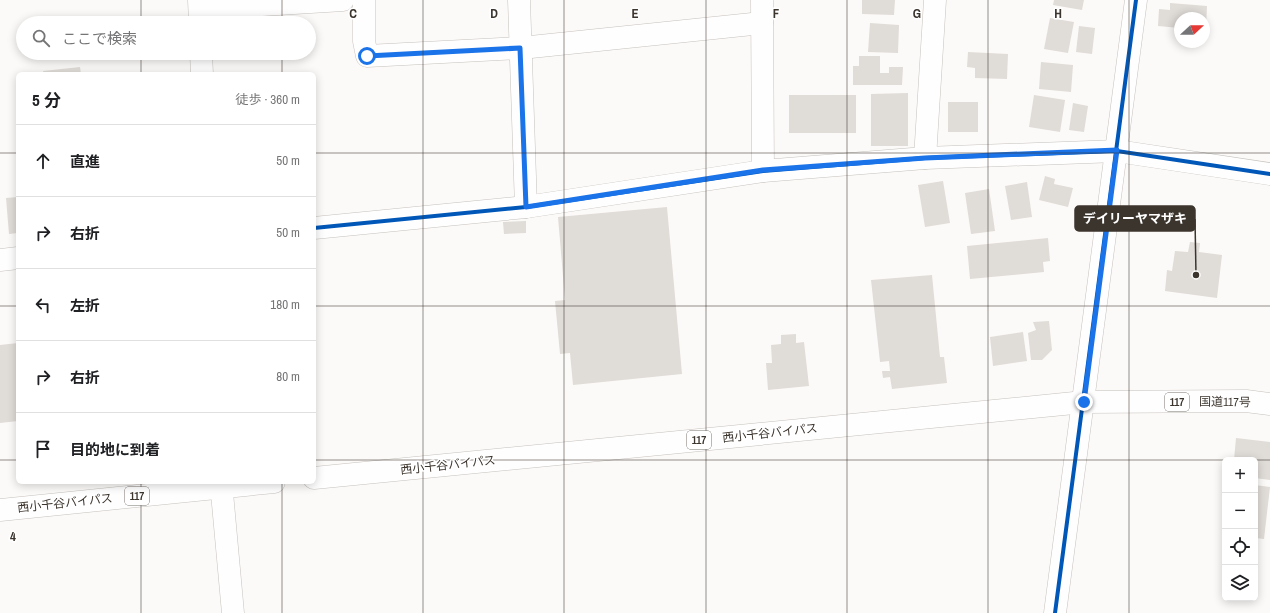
<!DOCTYPE html>
<html lang="ja">
<meta charset="utf-8">
<style>
:root{--surface:#fff;--page:#f2f2f2;--text:#202124;--muted:#757577;--line:#e0e0e0}
body{margin:0;font-family:"Archivo Narrow","Noto Sans JP",sans-serif;background:var(--page);color:var(--text)}
.controls{position:absolute;right:12px;bottom:12px;display:grid;overflow:hidden;border-radius:6px;box-shadow:0 2px 10px #0003}
.controls button{width:36px;height:36px;display:grid;place-items:center;padding:0;border:0;border-bottom:1px solid var(--line);background:var(--surface);color:var(--text);font:20px sans-serif}
.compass{position:absolute;left:1174px;top:12px;width:36px;height:36px;border-radius:50%;background:var(--surface);box-shadow:0 2px 10px #0003;rotate:69deg}
.stop{position:absolute;width:12px;height:12px;margin:-9px;border:3px solid #1a73e8;border-radius:50%;background:#fff}
.stop.end{background:#1a73e8;border-color:#fff;box-shadow:0 1px 4px #0008}
.list{margin:0;padding:0;list-style:none}
h2{display:flex;justify-content:space-between;align-items:center;height:52px;margin:0;padding:0 16px;font-size:17px}
h2 small{font-size:13px;font-weight:400;color:var(--muted)}
.list li{display:grid;grid-template-columns:26px 1fr auto;gap:12px;align-items:center;box-sizing:border-box;height:72px;padding:0 16px;border-top:1px solid var(--line)}
.list b{display:block;font-size:15px;white-space:nowrap}
.list em{font-size:13px;font-style:normal;color:var(--muted)}
.icon{flex:none;width:22px;height:22px;fill:none;stroke:currentColor;stroke-width:2;stroke-linecap:round;stroke-linejoin:round}
.map{position:relative;flex:none;width:1270px;height:613px;overflow:hidden}
.search{position:absolute;background:var(--surface);box-shadow:0 2px 10px #0003;left:16px;top:16px;width:300px;height:44px;display:flex;align-items:center;gap:10px;box-sizing:border-box;padding:0 14px;border-radius:22px;color:var(--muted);font-size:15px}
.panel{position:absolute;background:var(--surface);box-shadow:0 2px 10px #0003;left:16px;top:72px;width:300px;height:412px;border-radius:6px}
.map>svg:first-child{display:block}
.building{fill:#e0dcd8}
.lines{fill:none;stroke-linecap:round;stroke-linejoin:round}
.street-casing{stroke:#c5c1bd;stroke-width:23}
.secondary-casing{stroke:#c5c1bd;stroke-width:23}
.highway-casing{stroke:#c5c1bd;stroke-width:23}
.street{stroke:#fffefe;stroke-width:22}
.secondary{stroke:#fffefe;stroke-width:22}
.highway{stroke:#fffefe;stroke-width:22}
.cycleway-casing{stroke:#fff;stroke-width:6}
.cycleway{stroke:#0057b8;stroke-width:4}
.route{stroke:#1a73e8;stroke-width:5}
.grid{fill:none;stroke:#3c352e;stroke-width:1;stroke-opacity:0.55}
.labels{text-anchor:middle;stroke-width:3;stroke-linejoin:round;paint-order:stroke}
.shield{fill:#fff;stroke:#76726d;stroke-width:1}
.shield-label{font-size:11px;font-weight:bold;fill:#3c352e}
.street-label{font-size:12px;fill:#3c352e;stroke:#fff}
.grid-label{font-size:13px;text-anchor:middle;font-weight:bold;fill:#3c352e;stroke:#fff;stroke-width:3;stroke-linejoin:round;paint-order:stroke}
.leader{fill:none;stroke:#3c352e;stroke-width:1.5}
.callout-dot{fill:#3c352e;stroke:#fff;stroke-width:1.5}
.callout{fill:#3c352e;stroke:#3c352e;stroke-width:1.5}
.callout-label{font-size:13px;text-anchor:middle;font-weight:bold;fill:#fff}
</style>
<div class="map">
<svg width="1270" height="613" viewBox="0 0 1270 613">
<rect width="100%" height="100%" fill="#fcfaf8"/>
<!-- building -->
<g class="building">
<path d="M862,0H895L894,15L862,14Z"/>
<path d="M1054,0H1084L1082,10L1053,5Z"/>
<path d="M1170,3L1207,6L1206,29H1204V18H1180V28L1158,26L1159,9L1170,10Z"/>
<path d="M1050,18L1074,22L1068,53L1044,49Z"/>
<path d="M870,23L899,25L898,53L868,52Z"/>
<path d="M1079,26L1095,28L1092,54L1076,52Z"/>
<path d="M968,52L1008,54L1007,79L975,78V68L967,67Z"/>
<path d="M859,56H880V73H889V67H903L902,85H853V66H859Z"/>
<path d="M1041,62L1073,65L1071,92L1039,89Z"/>
<path d="M80,67L81,74H44L43,71Z"/>
<path d="M908,93V146H871V94Z"/>
<rect x="789" y="95" width="67" height="38"/>
<path d="M1034,95L1065,100L1060,132L1029,127Z"/>
<rect x="948" y="102" width="30" height="30"/>
<path d="M1073,103L1088,106L1084,132L1069,130Z"/>
<path d="M1045,176L1055,179L1054,184L1073,188L1068,207L1039,200Z"/>
<path d="M943,181L950,223L925,227L918,185Z"/>
<path d="M1027,182L1032,217L1011,220L1005,186Z"/>
<path d="M989,189L995,231L971,234L965,193Z"/>
<path d="M18,197V233L9,234L6,198Z"/>
<path d="M667,207L682,374L573,385L570,353L560,354L555,301L565,300L558,217Z"/>
<path d="M526,221V233L504,234L503,222Z"/>
<path d="M1048,238L1050,261L1043,262L1044,272L970,279L967,246Z"/>
<path d="M1190,242L1200,243L1199,252L1222,255L1217,298L1165,291L1167,270L1172,271L1175,251L1188,252Z"/>
<path d="M932,275L940,357H944L947,383L892,389L890,377L883,378L882,371H890L889,361L880,362L871,280Z"/>
<path d="M1049,321L1052,350L1042,360H1031L1028,333L1036,330L1033,322Z"/>
<path d="M1023,332L1027,361L993,366L990,337Z"/>
<path d="M796,334V343L804,342L809,386L768,390L766,363H772L771,345L781,344V335Z"/>
<path d="M18,343V421L0,423V345Z"/>
<path d="M1236,438L1270,442V480L1255,478V460H1234Z"/>
<path d="M1255,485L1270,487L1264,539L1255,538Z"/>
</g>
<g class="lines">
<!-- street casing -->
<g class="street-casing">
<g id="street">
<path d="M364,0V41L367,56L521,48L762,23"/>
<path d="M519,0L526,207"/>
<path d="M762,0L763,171"/>
<path d="M200,9L343,0"/>
<path d="M1117,151L1270,174"/>
<path d="M925,158L935,0"/>
<path d="M0,260L18,258"/>
</g>
</g>
<!-- secondary casing -->
<g class="secondary-casing">
<g id="secondary">
<path d="M199,0L200,23"/>
<path d="M201,53L202,74"/>
<path d="M314,228L526,207L763,171L925,158L1117,151"/>
<path d="M221,482L233,613"/>
<path d="M1055,613L1136,0"/>
</g>
</g>
<!-- highway casing -->
<g class="highway-casing">
<g id="highway">
<path d="M314,478L1084,402L1246,401L1270,404"/>
<path d="M0,510L274,482"/>
</g>
</g>
<!-- street -->
<use href="#street" class="street"/>
<!-- secondary -->
<use href="#secondary" class="secondary"/>
<!-- highway -->
<use href="#highway" class="highway"/>
<!-- cycleway casing -->
<g class="cycleway-casing">
<g id="cycleway">
<path d="M314,228L526,207L763,171L925,158L1117,151L1270,174"/>
<path d="M1055,613L1136,0"/>
</g>
</g>
<!-- cycleway -->
<use href="#cycleway" class="cycleway"/>
</g>
<g class="lines">
<!-- route -->
<path class="route" d="M367,56L520,48L526,207L763,170L925,158L1117,150L1084,402"/>
</g>
<!-- grid -->
<path class="grid" d="M141,0V23M282,0V23M423,0V613M564,0V613M706,0V613M847,0V613M988,0V613M1129,0V613M141,53V74M282,53V74M0,153H18M314,153H1270M0,306H18M314,306H1270M0,460H18M314,460H1270M141,482V613M282,482V613"/>
<g class="labels">
<!-- shield labels -->
<g class="shield">
<rect x="1165" y="393" width="24" height="18" rx="3"/>
<rect x="687" y="431" width="24" height="18" rx="3"/>
<rect x="125" y="487" width="24" height="18" rx="3"/>
</g>
<g class="shield-label">
<text x="1177" y="406">117</text>
<text x="699" y="444">117</text>
<text x="137" y="500">117</text>
</g>
<!-- street labels -->
<g class="street-label">
<text transform="translate(1225 402) rotate(1)" y="4">国道117号</text>
<text transform="translate(770 433) rotate(-6)" y="4">西小千谷バイパス</text>
<text transform="translate(448 465) rotate(-6)" y="4">西小千谷バイパス</text>
<text transform="translate(65 503) rotate(-6)" y="4">西小千谷バイパス</text>
</g>
</g>
<g class="grid-label">
<text x="353" y="18">C</text>
<text x="494" y="18">D</text>
<text x="635" y="18">E</text>
<text x="776" y="18">F</text>
<text x="917" y="18">G</text>
<text x="1058" y="18">H</text>
<text x="13" y="541">4</text>
</g>
<!-- callouts -->
<path class="leader" d="M1196 275L1195 219"/>
<circle class="callout-dot" cx="1196" cy="275" r="4"/>
<rect class="callout" x="1075" y="206" width="120" height="25" rx="4"/>
<g class="callout-label">
<text x="1135" y="223">デイリーヤマザキ</text>
</g>
</svg>
<div class="controls">
<button>+</button>
<button>−</button>
<button><svg class="icon" aria-label="locate" viewBox="0 0 24 24"><circle cx="12" cy="12" r="6"/><path d="M12 2v4M12 18v4M2 12h4M18 12h4"/></svg></button>
<button><svg class="icon" aria-label="layers" viewBox="0 0 24 24"><path d="M12 4l9 5-9 5-9-5zM3 14l9 5 9-5"/></svg></button>
</div>
<svg class="compass" viewBox="-18 -18 36 36"><path d="M0-13l5 13h-10z" fill="#e53935"/><path d="M0 13l5-13h-10z" fill="#757577"/></svg>
<div class="stop" style="left:367px;top:56px"></div>
<div class="stop end" style="left:1084px;top:402px"></div>
<div class="search"><svg class="icon" aria-label="search" viewBox="0 0 24 24"><circle cx="10" cy="10" r="6"/><path d="M15 15l6 6"/></svg>ここで検索</div>
<section class="panel">
<h2>5 分<small>徒歩 · 360 m</small></h2>
<ul class="list">
<li><svg class="icon" aria-label="ahead" viewBox="0 0 24 24"><path d="M12 20V5M6 11l6-6 6 6"/></svg><div><b>直進</b></div><em>50 m</em></li>
<li><svg class="icon" aria-label="right" viewBox="0 0 24 24"><path d="M7 20v-9h11M14 6l5 5-5 5"/></svg><div><b>右折</b></div><em>50 m</em></li>
<li><svg class="icon" aria-label="left" viewBox="0 0 24 24"><path d="M17 20v-9H6M10 6l-5 5 5 5"/></svg><div><b>左折</b></div><em>180 m</em></li>
<li><svg class="icon" aria-label="right" viewBox="0 0 24 24"><path d="M7 20v-9h11M14 6l5 5-5 5"/></svg><div><b>右折</b></div><em>80 m</em></li>
<li><svg class="icon" aria-label="arrive" viewBox="0 0 24 24"><path d="M6 21V4h12l-3 4 3 4H6"/></svg><div><b>目的地に到着</b></div></li>
</ul>
</section>
</div>
